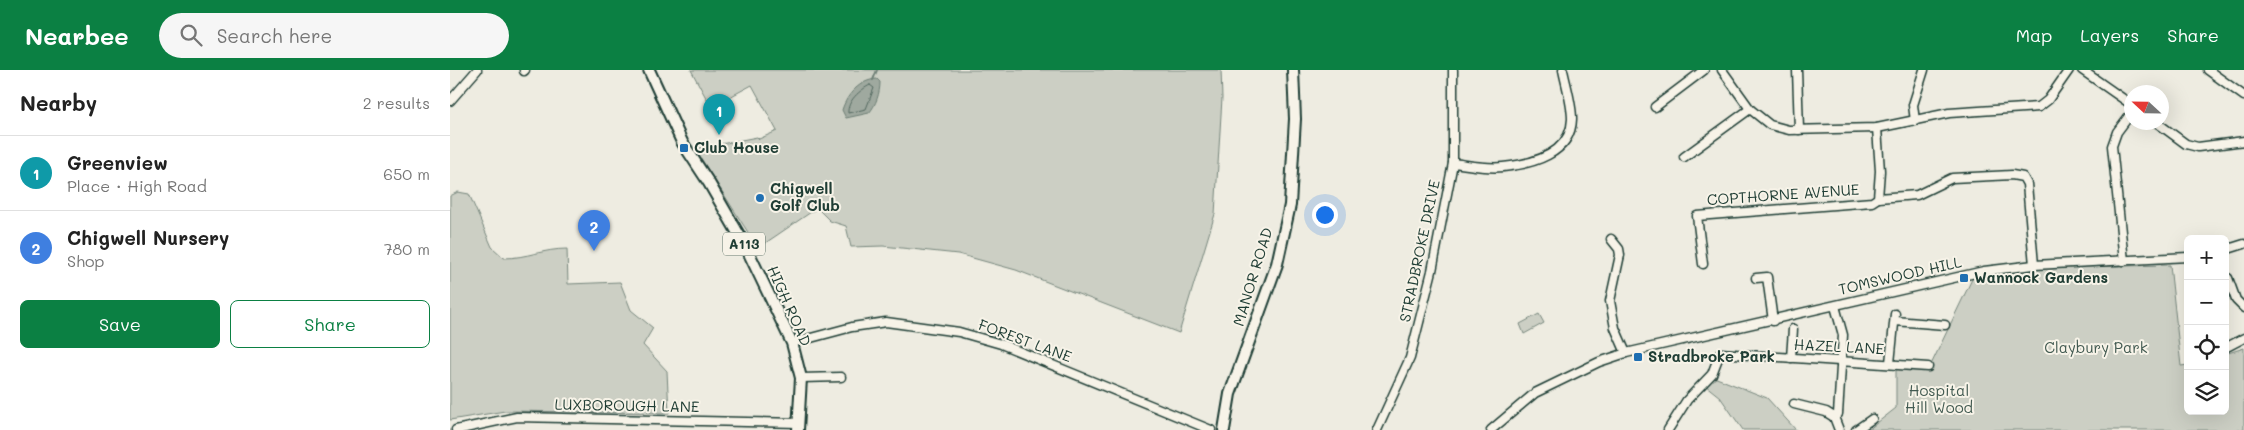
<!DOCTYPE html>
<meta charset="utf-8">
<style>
:root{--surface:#fff;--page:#f6f6f6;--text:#222;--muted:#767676;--line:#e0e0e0;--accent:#0b8043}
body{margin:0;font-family:Mali,sans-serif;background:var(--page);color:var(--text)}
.controls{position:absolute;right:15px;bottom:15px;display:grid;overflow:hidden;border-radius:8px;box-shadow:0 5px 20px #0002}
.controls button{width:45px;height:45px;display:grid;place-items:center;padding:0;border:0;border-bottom:1px solid var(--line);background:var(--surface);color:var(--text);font:25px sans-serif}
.compass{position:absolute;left:1674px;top:15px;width:45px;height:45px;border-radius:50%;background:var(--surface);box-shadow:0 5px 20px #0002;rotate:292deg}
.you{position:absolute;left:874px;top:144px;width:18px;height:18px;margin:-12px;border:4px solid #fff;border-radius:50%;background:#1a73e8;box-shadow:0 0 0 8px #1a73e833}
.badge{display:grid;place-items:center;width:32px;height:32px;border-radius:50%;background:var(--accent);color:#fff;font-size:16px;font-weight:700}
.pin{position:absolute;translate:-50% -41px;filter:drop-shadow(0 1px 2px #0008)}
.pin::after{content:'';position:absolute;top:26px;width:18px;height:15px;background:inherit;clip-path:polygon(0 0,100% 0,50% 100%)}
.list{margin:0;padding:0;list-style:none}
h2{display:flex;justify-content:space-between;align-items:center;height:65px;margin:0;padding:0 20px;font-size:21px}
h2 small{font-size:16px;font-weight:400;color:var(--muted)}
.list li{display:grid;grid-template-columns:32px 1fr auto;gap:15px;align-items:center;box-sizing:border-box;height:75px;padding:0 20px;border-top:1px solid var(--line)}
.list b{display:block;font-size:19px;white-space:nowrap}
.list p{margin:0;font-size:16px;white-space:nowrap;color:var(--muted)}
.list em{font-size:16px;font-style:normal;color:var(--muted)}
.actions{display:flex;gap:10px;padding:15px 20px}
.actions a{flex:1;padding:11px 0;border:1px solid var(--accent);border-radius:8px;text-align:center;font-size:18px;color:var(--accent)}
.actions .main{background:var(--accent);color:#fff}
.icon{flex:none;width:28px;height:28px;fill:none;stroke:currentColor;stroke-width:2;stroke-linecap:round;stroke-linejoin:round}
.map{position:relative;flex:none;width:1794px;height:360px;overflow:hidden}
header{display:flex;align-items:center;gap:30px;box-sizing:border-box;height:70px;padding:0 25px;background:var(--accent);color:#fff}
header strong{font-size:24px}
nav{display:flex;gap:28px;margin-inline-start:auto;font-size:18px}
.search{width:350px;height:45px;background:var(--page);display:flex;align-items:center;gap:12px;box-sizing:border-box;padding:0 18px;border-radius:28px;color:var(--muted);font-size:19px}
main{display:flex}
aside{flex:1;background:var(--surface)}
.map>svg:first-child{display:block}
.green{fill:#cccfc4;stroke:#76867c}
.water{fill:#9fa99f;stroke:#6c7e74}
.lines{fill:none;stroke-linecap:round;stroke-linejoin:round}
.shore{stroke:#52685f;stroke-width:1}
.stream{stroke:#6c7e74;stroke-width:2}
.minor-casing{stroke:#1f3d34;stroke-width:11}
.major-casing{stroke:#1f3d34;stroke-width:14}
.minor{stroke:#f7f3e8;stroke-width:8}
.major{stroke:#f7f3e8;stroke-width:10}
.poi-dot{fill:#1f6fb2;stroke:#f7f3e8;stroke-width:2}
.labels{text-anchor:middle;stroke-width:4;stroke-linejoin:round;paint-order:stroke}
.shield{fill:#f7f3e8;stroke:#60746a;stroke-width:1}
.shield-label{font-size:14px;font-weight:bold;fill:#1f3d34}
.poi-label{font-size:15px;font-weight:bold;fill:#1f3d34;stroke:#f7f3e8;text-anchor:start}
.street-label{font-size:15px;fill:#1f3d34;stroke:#f7f3e8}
.park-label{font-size:15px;fill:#425a51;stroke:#f7f3e8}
</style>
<header>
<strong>Nearbee</strong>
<div class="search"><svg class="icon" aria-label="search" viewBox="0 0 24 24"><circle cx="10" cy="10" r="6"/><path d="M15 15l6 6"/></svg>Search here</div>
<nav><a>Map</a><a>Layers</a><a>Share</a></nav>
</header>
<main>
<aside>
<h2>Nearby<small>2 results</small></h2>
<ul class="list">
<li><span class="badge" style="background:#0f9aa8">1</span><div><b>Greenview</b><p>Place · High Road</p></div><em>650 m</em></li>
<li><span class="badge" style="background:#3f7fe0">2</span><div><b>Chigwell Nursery</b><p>Shop</p></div><em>780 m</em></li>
</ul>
<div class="actions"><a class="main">Save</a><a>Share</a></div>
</aside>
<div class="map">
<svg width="1794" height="360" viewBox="0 0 1794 360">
<rect width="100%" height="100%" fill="#eeece1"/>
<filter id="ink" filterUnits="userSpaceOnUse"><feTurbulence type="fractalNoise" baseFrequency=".02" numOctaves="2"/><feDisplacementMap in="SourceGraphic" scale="10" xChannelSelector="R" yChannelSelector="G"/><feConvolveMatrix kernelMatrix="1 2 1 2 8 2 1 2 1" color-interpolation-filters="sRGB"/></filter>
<g filter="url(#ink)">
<!-- green -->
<g class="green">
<path d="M241,0H771L772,28L765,144L729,263L566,200L508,184L433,176L401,177L396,156L380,151L367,138L308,178L245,79L307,67L309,69L327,61L302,15L261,37Z"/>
<path d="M8,122L19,124L42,177L54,188C77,188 93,179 117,179L118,214L170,212L181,240L203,258L193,275L217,301L219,343L55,341L0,350V126Z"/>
<path d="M1720,195L1731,296L1738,295V341H1775V284L1794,278V360H1418L1446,338V299L1478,301L1523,207L1575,198Z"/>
<path d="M1089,244L1094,253L1074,264L1070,254Z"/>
<path d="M1264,307L1317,328L1346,360H1293L1270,327L1255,315Z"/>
</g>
<!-- water -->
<path class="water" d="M427,9L430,12C430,23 426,35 419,43L396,48L392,40C397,24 410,10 427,9Z"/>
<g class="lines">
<!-- shore -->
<path class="shore" d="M420,15L424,18L416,39L398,43C397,31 410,20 420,15Z"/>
<!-- stream -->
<path class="stream" d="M423,10L427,0"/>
<!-- minor casing -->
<g class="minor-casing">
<g id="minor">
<path d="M1272,0L1300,39L1320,55L1339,60L1427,58L1499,43L1589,37L1598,30L1619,0"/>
<path d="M1347,0L1349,60"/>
<path d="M1632,0L1682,35"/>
<path d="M1758,0L1794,26"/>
<path d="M74,1L75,0"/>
<path d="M0,31L27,0"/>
<path d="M1205,37L1254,0"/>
<path d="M1465,51L1463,35L1474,0"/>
<path d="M1706,52L1736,74L1748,77L1794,71"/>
<path d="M1234,87L1300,39"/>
<path d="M1003,93C1019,95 1037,99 1053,97C1082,94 1121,84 1122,49C1122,34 1116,15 1113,0"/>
<path d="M1428,128L1467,125L1502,108L1562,105L1573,107L1577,114L1584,195"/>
<path d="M1161,169L1169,179L1170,185L1160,231L1165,258L1176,283"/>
<path d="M1775,180L1794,174"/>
<path d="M1674,191L1662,76L1667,62L1682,42"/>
<path d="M1253,194L1247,146L1422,132L1428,128L1430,101L1427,58"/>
<path d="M1306,208L1317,207L1323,251"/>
<path d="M1778,208L1786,230L1794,238"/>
<path d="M1445,251L1495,255"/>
<path d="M342,273L402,257L436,252L509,262L551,274L761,360"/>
<path d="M1775,278L1794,268"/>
<path d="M1341,288L1343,259"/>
<path d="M1440,293L1445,244"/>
<path d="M351,308L391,307"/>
<path d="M1344,334L1376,342L1384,347L1388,344L1393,265L1385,236"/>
<path d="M1384,347L1389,360"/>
<path d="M6,360L67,347L348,353"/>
<path d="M927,360L960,288L982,201L1003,93V0"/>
<path d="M1041,360L1085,323L1149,292L1176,283L1534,201L1584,195L1738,187"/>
<path d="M1218,360L1237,330L1262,304L1270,283L1478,297"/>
<path d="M1406,360L1422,349"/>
</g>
</g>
<!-- major casing -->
<g class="major-casing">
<g id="major">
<path d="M199,0L232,72L259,113L296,177L342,273L351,308L348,360"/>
<path d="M774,360L780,324L827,194L840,135L845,49L843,0"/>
</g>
</g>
<!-- minor -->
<use href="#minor" class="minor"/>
<!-- major -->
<use href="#major" class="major"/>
</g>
</g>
<!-- markers -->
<g class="poi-dot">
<rect x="229" y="73" width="10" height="10" rx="2.5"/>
<circle cx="310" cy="128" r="5"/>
<rect x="1509" y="203" width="10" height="10" rx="2.5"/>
<rect x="1183" y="282" width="10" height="10" rx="2.5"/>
</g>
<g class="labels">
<!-- shield labels -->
<rect class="shield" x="273" y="162.5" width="42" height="23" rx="4"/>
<g class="shield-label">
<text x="294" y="179">A113</text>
</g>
<!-- poi labels -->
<g class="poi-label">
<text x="244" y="83">Club House</text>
<text x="320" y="124">Chigwell<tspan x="320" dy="17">Golf Club</tspan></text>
<text x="1524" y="213">Wannock Gardens</text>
<text x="1198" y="292">Stradbroke Park</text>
</g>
<!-- street labels -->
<g class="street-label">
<text transform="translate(1333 125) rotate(-4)" y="5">COPTHORNE AVENUE</text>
<text transform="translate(970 181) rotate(-78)" y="5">STRADBROKE DRIVE</text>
<text transform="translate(1450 206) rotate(-13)" y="5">TOMSWOOD HILL</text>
<text transform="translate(803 207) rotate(-73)" y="5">MANOR ROAD</text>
<text transform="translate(339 236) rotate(66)" y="5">HIGH ROAD</text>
<text transform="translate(575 271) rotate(20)" y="5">FOREST LANE</text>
<text transform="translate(1389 277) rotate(3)" y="5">HAZEL LANE</text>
<text transform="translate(177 336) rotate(1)" y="5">LUXBOROUGH LANE</text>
</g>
<!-- park labels -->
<g class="park-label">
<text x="1646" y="283">Claybury Park</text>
<text x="1489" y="326">Hospital<tspan x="1489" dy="17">Hill Wood</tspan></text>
</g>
</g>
</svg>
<div class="controls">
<button>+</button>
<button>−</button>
<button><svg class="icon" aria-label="locate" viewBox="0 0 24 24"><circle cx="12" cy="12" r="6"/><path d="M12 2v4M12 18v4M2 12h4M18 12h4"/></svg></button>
<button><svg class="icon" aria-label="layers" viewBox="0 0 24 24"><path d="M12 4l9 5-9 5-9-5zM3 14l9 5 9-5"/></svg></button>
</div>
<svg class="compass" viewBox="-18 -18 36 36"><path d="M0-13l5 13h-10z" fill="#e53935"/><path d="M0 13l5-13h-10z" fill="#767676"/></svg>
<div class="you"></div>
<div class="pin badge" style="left:269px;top:65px;background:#0f9aa8">1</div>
<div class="pin badge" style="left:144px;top:181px;background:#3f7fe0">2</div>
</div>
</main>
